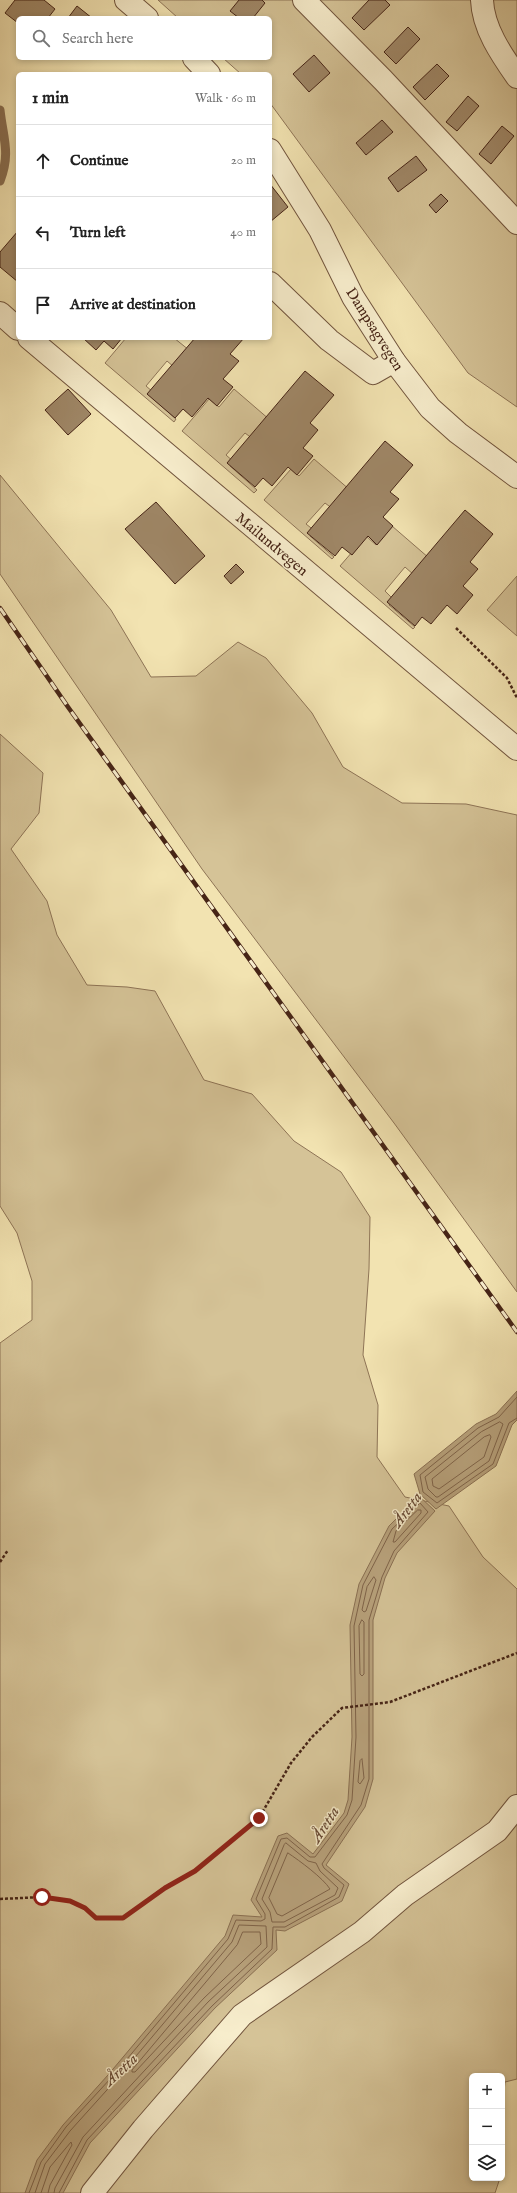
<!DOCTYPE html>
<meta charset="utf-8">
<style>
:root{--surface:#fff;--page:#f2f2f2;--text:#222;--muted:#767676;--line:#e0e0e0}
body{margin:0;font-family:"IM FELL English",serif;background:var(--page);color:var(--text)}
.controls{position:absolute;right:12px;bottom:12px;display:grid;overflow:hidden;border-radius:6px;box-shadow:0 2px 6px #0003}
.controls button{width:36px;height:36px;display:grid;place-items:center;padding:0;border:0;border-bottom:1px solid var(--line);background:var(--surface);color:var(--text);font:20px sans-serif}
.stop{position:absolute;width:12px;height:12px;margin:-9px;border:3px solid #8f2418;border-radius:50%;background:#fff}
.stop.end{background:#8f2418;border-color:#fff;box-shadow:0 1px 4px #0008}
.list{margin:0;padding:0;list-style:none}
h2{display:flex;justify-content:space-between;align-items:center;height:52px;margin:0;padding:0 16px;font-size:17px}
h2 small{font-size:13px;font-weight:400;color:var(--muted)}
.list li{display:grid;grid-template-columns:26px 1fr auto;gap:12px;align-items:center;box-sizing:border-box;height:72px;padding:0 16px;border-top:1px solid var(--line)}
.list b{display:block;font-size:15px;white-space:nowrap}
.list em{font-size:13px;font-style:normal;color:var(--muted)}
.icon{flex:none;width:22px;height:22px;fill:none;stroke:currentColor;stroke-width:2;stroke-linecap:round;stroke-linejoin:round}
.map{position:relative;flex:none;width:517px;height:2193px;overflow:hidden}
.search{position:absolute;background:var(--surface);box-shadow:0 2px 6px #0003;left:16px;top:16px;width:256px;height:44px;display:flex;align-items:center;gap:10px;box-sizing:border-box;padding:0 14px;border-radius:6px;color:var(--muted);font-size:15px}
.panel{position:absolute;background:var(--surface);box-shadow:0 2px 6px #0003;left:16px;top:72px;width:256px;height:268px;border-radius:6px}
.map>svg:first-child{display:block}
.green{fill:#d5c397;stroke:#8e7456}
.water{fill:#b8a27c;stroke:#8a7053}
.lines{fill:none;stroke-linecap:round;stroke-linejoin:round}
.shore{stroke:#7f6349;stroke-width:1}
.stream{stroke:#8a7053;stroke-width:9}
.building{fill:#9f8767;stroke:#462416}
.minor-casing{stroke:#71543d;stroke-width:24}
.path{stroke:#462416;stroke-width:2.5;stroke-dasharray:3 2;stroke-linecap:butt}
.minor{stroke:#f7edcc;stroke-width:22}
.rail-casing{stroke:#462416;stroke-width:4.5}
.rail{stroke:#f7edcc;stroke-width:3;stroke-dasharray:9;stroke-linecap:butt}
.route{stroke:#8f2418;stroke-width:5}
.labels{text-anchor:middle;stroke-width:3;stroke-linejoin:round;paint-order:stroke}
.street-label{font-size:15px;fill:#462416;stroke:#f7edcc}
.water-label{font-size:16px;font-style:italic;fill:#684a35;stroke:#f7edcc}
</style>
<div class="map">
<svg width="517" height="2193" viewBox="0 0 517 2193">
<rect width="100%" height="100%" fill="#f2e3b1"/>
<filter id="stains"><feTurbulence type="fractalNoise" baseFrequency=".005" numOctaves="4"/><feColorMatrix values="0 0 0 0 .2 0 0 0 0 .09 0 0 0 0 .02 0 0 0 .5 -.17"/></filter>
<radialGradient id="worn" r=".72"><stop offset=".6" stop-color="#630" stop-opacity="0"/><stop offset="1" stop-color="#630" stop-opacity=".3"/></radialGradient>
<!-- green -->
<g class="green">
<path d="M158,0H517V407L468,373L270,103V74H241L223,58H270V18H178Z"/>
<path d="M126,338H174L189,350L174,367L167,361L146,386L153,392L150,396L176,419L174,422L105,363Z"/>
<path d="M234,389L270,420L253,439L245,433L226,455L234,462L230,466L257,490L254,493L182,431L209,399L219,407Z"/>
<path d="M314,459L350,490L333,509L325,503L306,524L315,531L310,536L334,557L332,559L264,500L291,469L299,476Z"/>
<path d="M0,475L111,610L151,677L196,676L238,642L266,658L312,713L343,767L402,803L466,804L517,815V1292L394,1123L202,869L0,574Z"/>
<path d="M392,526L429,558L414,575L405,567L385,591L393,599L389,605L415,627L413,629L340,566L366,536L376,545Z"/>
<path d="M517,576V636L487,610Z"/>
<path d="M0,734L43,773L39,813L11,849L47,901L57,935L87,985L127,987L155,991L204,1080L252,1094L294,1141L341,1172L370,1217L369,1269L363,1355L378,1405L377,1457L405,1497L449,1506L483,1557L517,1589V2079L505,2082L502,2112V2076H472V2178H500L495,2193H0V1343L32,1320V1281L17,1233L0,1206Z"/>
</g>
<!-- water -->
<g class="water">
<path d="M517,1391V1420L512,1425L496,1466L436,1509L420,1494L414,1474L476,1424L496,1414Z"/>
<path d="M419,1496L435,1511L397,1553L385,1578L373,1620V1779L365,1807L326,1865L349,1884L342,1901L285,1931L276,1930L277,1950L215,2008L90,2143L63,2193H25L37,2160L63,2125L108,2075L225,1936L233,1915L262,1917L251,1900L278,1836L287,1833L313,1854L344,1813L348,1800L352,1737L350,1625L359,1584L389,1526Z"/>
</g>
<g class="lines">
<!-- shore -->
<g class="shore">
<path d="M517,1397L499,1417L478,1428L420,1475L423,1492L437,1503L493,1464L509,1423L517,1418"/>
<path d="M500,1422L503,1424L489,1461L438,1497H436L428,1489L425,1477L481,1432Z"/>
<path d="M490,1435L491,1437L484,1457L439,1489L433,1486L432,1479L484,1437Z"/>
<path d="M418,1510H421V1513L395,1542H393L396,1531Z"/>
<path d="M374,1577L376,1580L366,1611L364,1612L362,1610L367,1587Z"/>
<path d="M362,1620L364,1622V1674L362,1676L360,1674L359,1626Z"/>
<path d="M362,1759L364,1778L360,1784L358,1782L360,1761Z"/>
<path d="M286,1843L308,1861L316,1863L320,1871L338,1888L335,1895L284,1922H272L270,1912L262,1899L284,1845Z"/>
<path d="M288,1853C300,1861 323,1878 330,1889L282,1916L277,1914L269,1898Z"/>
<path d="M243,1932H260L261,1944L204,1998L135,2072H132V2070L237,1945Z"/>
<path d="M29,2193L41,2162L66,2127L111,2078L228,1939L236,1920L261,1921L265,1919V1914L256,1899L281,1839L287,1838L310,1857H315L347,1815L352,1800L356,1737L354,1626L363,1585L392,1529L420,1503L428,1512L394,1551L382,1577L369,1620V1779L361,1805L322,1864L324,1868L344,1885L339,1897L285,1927H273L272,1949L212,2006L87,2140L59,2193"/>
<path d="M35,2193L45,2164L70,2131L115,2081L232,1942L239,1925L266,1926L267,1947L208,2002L83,2137L55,2188L54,2193"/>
<path d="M41,2193L50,2167L71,2142L72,2145L50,2185L48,2193"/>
</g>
<!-- stream -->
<path class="stream" d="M0,110C3,138 11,153 0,181"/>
</g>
<!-- building -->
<g class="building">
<path d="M15,0H44L55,9L48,18H18V23L5,13Z"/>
<path d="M239,0H262L265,3L253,18H239L230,11Z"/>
<path d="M369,0H385L390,5L364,30L352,18Z"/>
<path d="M77,6L92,18H68Z"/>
<path d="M408,27L420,39L396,64L384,52Z"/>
<path d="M314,55L330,73L309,92L293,74Z"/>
<path d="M437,64L449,76L425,100L413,87Z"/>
<path d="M468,96L479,106L457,131L446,122Z"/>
<path d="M382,120L393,132L366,155L356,143Z"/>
<path d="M502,126L514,136L491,164L479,154Z"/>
<path d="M416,156L427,170L398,192L388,178Z"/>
<path d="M270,184L288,207L270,222Z"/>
<path d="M441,194L448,201L436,213L429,205Z"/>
<path d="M18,231V282L0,267V252Z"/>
<path d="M83,338H122L113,349L104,341L96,350Z"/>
<path d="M195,338H244L230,354L239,361L223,379L233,387L217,406L208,398L192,417L183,409L175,418L147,394Z"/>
<path d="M305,371L334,395L310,423L318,430L303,448L313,456L297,475L288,467L272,486L263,478L255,487L227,463Z"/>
<path d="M68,389L91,414L68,435L45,410Z"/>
<path d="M385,441L413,465L390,492L399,499L383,517L393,526L377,545L368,536L352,555L342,547L335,556L307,533Z"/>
<path d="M156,502L205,556L175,584L125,529Z"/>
<path d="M465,510L493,534L470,562L478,569L463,586L473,595L457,614L447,605L431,624L422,617L415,626L387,602Z"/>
<path d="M236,564L244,572L231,584L224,576Z"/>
</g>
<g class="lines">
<!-- minor casing -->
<g class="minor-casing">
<g id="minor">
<path d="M126,0L147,18"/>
<path d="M304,0L383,80L517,223"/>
<path d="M482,0C483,28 501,54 517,77"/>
<path d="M194,58L209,74"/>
<path d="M270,150L320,230L353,297L394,361L430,408L458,433L517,477"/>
<path d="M270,283L329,340L373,373L394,361"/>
<path d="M0,313L18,329"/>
<path d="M29,338L517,749"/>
<path d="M92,2193L143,2129L242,2015L362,1932L405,1895L497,1831L517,1806"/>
</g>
</g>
<!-- path -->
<g class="path">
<path d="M456,628L507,678L517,698"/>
<path d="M0,1562L8,1550"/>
<path d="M0,1899L42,1897L70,1901L85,1908L96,1918H123L165,1887L195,1871L259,1818L291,1763L312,1737L342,1708L390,1702L517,1653"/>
</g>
<!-- minor -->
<use href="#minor" class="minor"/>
<!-- rail casing -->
<g class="rail-casing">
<path id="rail" d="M0,608L68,707L517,1332"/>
</g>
<!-- rail -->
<use href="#rail" class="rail"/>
</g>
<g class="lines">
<!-- route -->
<path class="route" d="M42,1897L70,1901L85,1908L96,1918H123L165,1888L195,1871L259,1818"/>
</g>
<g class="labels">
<!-- street labels -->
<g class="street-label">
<text transform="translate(375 329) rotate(58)" y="5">Dampsagvegen</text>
<text transform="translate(272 544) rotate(40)" y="5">Mailundvegen</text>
</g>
<!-- water labels -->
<g class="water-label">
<text transform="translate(406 1509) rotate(-53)" y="6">Åretta</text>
<text transform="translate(324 1824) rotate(-57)" y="6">Åretta</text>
<text transform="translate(120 2069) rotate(-43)" y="6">Åretta</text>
</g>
</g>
<rect width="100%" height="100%" filter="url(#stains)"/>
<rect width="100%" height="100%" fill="url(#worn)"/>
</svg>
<div class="controls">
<button>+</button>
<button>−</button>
<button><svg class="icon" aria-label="layers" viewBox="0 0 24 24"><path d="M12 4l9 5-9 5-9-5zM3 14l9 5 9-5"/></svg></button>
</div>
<div class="stop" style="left:42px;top:1897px"></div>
<div class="stop end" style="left:259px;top:1818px"></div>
<div class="search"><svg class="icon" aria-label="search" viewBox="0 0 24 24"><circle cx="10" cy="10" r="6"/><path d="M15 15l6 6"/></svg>Search here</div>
<section class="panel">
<h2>1 min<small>Walk · 60 m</small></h2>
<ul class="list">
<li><svg class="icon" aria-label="ahead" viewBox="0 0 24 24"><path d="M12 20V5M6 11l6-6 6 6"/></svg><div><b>Continue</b></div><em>20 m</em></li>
<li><svg class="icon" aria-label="left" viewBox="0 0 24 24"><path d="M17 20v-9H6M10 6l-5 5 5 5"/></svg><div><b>Turn left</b></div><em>40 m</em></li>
<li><svg class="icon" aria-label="arrive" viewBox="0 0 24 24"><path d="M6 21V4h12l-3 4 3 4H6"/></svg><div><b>Arrive at destination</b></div></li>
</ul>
</section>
</div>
